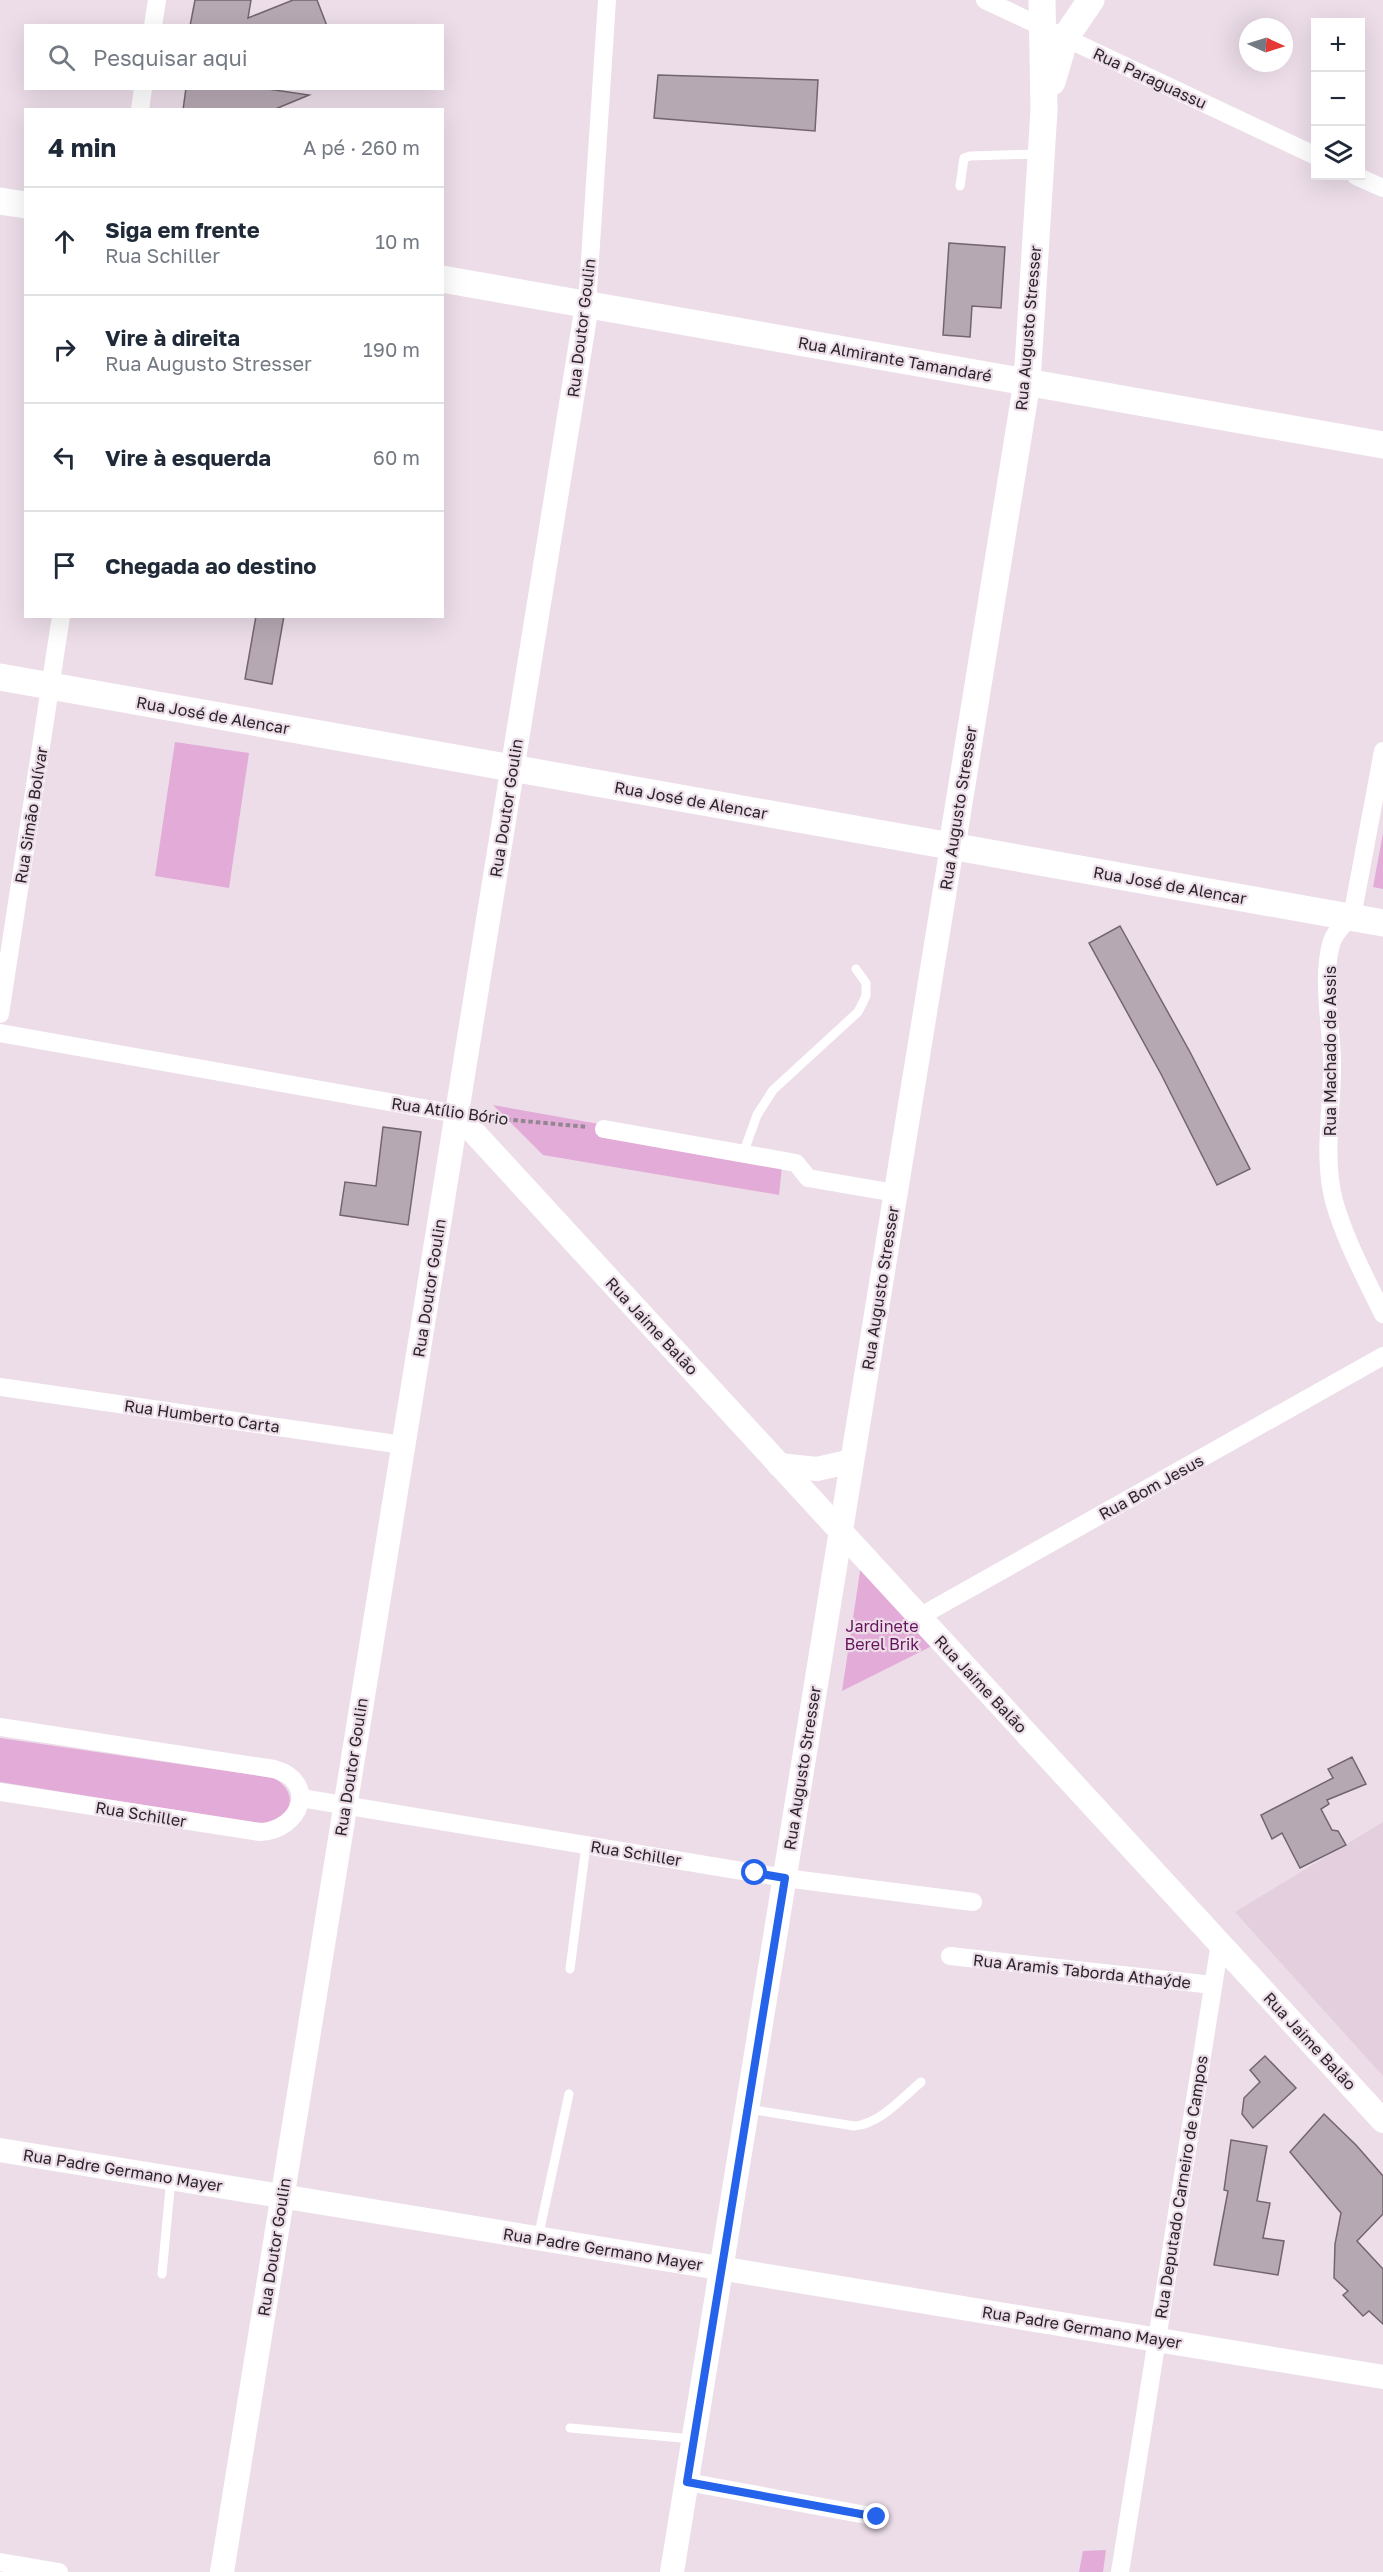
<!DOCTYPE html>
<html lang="pt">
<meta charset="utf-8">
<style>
:root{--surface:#fff;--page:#f2f2f3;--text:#1f2937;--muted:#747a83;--line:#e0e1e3}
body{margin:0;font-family:"Golos Text",sans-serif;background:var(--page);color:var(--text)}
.controls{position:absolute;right:18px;top:18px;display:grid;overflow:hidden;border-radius:0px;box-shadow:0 6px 24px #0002}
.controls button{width:54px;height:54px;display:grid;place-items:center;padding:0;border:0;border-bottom:2px solid var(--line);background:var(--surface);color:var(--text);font:30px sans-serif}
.compass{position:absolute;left:1239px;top:18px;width:54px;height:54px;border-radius:50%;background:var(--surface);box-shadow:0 6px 24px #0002;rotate:94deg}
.stop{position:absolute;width:18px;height:18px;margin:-14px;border:4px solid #2563eb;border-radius:50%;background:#fff}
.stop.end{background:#2563eb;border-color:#fff;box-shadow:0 2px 6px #0008}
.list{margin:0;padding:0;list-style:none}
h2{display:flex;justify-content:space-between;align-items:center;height:78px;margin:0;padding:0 24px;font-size:26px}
h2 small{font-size:20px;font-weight:400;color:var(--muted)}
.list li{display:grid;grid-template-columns:39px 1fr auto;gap:18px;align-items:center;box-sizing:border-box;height:108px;padding:0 24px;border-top:2px solid var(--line)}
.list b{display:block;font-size:22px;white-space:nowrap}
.list p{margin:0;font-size:20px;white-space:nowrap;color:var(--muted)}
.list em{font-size:20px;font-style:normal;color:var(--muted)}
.icon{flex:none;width:33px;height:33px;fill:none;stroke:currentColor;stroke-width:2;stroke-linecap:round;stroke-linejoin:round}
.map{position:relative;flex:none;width:1383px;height:2572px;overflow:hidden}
.search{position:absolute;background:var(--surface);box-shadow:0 6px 24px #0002;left:24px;top:24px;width:420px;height:66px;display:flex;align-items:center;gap:15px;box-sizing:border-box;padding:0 21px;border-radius:0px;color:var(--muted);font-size:22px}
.panel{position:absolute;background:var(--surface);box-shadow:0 6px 24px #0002;left:24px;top:108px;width:420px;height:510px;border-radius:0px}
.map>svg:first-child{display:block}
.built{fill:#e3cfde}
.green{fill:#e3abd8}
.building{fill:#b6a8b3;stroke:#72656f;stroke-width:1.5}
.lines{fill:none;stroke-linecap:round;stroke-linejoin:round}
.path{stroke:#928790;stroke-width:4;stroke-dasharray:4.5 3;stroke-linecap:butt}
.lane{stroke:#fff;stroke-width:9}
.street{stroke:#fff;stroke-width:18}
.secondary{stroke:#fff;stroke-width:24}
.primary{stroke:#fff;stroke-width:27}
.route{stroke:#2563eb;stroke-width:8}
.labels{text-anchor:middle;stroke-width:4.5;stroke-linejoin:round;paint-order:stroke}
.street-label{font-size:16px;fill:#2b252a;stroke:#ecdde9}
.park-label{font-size:16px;fill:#65125b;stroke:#ecdde9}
</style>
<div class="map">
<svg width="1383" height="2572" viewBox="0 0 1383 2572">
<rect width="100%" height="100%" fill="#ecdde9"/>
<!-- built -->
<path class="built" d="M1383,1822V2076L1235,1912Z"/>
<!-- green -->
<g class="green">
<path d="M175,742L249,753L229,888L155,876Z"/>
<path d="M1383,833V889L1373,887Z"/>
<path d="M493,1105L783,1157L779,1195L543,1155Z"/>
<path d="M861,1565L932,1646L842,1691Z"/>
<path d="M0,1738L274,1778C300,1793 292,1819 264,1824L0,1782Z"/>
<path d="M1106,2550L1103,2572H1079L1083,2551Z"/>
</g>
<!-- building -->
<g class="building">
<path d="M195,0H251L248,18L293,0H317L327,26H190Z"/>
<path d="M658,75L818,80L815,131L654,118Z"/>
<path d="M186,88H261L309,95L273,110H183Z"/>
<path d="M949,243L1005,247L1001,308L972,306L970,337L943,335Z"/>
<path d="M256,616H284L272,684L245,679Z"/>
<path d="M1120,926L1190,1052L1250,1169L1217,1185L1161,1074L1089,943Z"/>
<path d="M383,1127L421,1132L408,1225L340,1215L345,1182L376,1186Z"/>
<path d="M1352,1757L1366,1784L1327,1800L1329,1804L1321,1809L1332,1830L1338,1831L1346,1845L1300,1868L1282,1833L1272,1839L1261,1815L1333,1778L1328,1769Z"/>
<path d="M1265,2056L1296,2088L1253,2128L1242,2114L1244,2098L1260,2082L1250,2070Z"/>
<path d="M1324,2114L1356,2145L1383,2176V2214L1357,2241L1383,2269V2324L1369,2311L1363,2316L1343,2295L1348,2291L1334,2278L1335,2244L1341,2213L1290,2152Z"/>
<path d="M1231,2140L1267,2146L1257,2201L1270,2203L1263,2238L1284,2241L1278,2275L1214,2265L1228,2191L1224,2190Z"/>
</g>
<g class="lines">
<!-- path -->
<path class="path" d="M491,1118L588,1127"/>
<!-- lane -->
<g class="lane">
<path d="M960,186L964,158L970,156L1038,154"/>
<path d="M743,1154L757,1115L773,1090L858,1012L866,996V983L856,969"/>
<path d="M570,1969L586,1845"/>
<path d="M748,2109L854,2126C880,2124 902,2098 921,2082"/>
<path d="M538,2238L569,2094"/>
<path d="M162,2274L171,2178"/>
<path d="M570,2428L693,2439"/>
</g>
<!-- street -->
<g class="street">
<path d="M985,0L1316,156"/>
<path d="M153,26L157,0"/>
<path d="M140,110L143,88"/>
<path d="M1356,176L1383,188"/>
<path d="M587,305L607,0"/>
<path d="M1383,751L1352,917C1344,924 1336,931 1332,941C1321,976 1331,1024 1332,1060C1333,1106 1322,1155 1334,1201C1345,1240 1365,1277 1383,1314"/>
<path d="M0,1014L61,616"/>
<path d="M0,1033L457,1114"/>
<path d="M604,1129L796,1163L808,1178L895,1193"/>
<path d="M0,1387L403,1445"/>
<path d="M919,1617L1383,1356"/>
<path d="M0,1727L274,1769C319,1782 301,1830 260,1832L0,1792"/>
<path d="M301,1798L785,1878L973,1902"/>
<path d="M950,1956L1213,1985"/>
<path d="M687,2482L877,2517"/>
<path d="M0,2562L59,2572"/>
<path d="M1120,2572L1220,1943"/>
</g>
<!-- secondary -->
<g class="secondary">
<path d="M457,1114L1383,2121"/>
<path d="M779,1465L817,1469L852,1461"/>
<path d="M0,2150L1383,2377"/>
<path d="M222,2572L587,305"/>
<path d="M672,2572L952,846"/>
</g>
<!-- primary -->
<g class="primary">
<path d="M1052,82L1065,38L1091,0"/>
<path d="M0,201L26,205"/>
<path d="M442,279L1383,445"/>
<path d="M0,677L1383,923"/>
<path d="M952,846L1027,382L1044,110L1042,0"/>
</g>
</g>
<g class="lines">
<!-- route -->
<path class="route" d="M755,1873L785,1878L687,2482L877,2517"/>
</g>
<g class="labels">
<!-- street labels -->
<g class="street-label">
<text transform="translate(1150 78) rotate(25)" y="6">Rua Paraguassu</text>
<text transform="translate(581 328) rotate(-83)" y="6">Rua Doutor Goulin</text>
<text transform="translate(1028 328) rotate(-85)" y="6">Rua Augusto Stresser</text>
<text transform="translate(895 359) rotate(10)" y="6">Rua Almirante Tamandaré</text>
<text transform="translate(213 715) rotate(10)" y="6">Rua José de Alencar</text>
<text transform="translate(691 800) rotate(10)" y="6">Rua José de Alencar</text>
<text transform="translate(506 808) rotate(-81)" y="6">Rua Doutor Goulin</text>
<text transform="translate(958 808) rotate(-81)" y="6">Rua Augusto Stresser</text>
<text transform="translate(31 815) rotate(-81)" y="6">Rua Simão Bolívar</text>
<text transform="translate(1170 885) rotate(10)" y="6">Rua José de Alencar</text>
<text transform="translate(1330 1051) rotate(-90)" y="6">Rua Machado de Assis</text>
<text transform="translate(450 1111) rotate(8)" y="6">Rua Atílio Bório</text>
<text transform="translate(429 1288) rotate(-81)" y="6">Rua Doutor Goulin</text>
<text transform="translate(880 1288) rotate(-81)" y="6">Rua Augusto Stresser</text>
<text transform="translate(652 1326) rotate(47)" y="6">Rua Jaime Balão</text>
<text transform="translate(202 1416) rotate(8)" y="6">Rua Humberto Carta</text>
<text transform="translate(1151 1487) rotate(-29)" y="6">Rua Bom Jesus</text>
<text transform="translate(981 1684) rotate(47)" y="6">Rua Jaime Balão</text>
<text transform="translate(351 1767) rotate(-81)" y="6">Rua Doutor Goulin</text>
<text transform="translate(802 1768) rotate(-81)" y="6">Rua Augusto Stresser</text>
<text transform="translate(141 1814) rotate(9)" y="6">Rua Schiller</text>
<text transform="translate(636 1853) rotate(9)" y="6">Rua Schiller</text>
<text transform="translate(1082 1971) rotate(6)" y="6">Rua Aramis Taborda Athaýde</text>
<text transform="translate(1310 2041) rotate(47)" y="6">Rua Jaime Balão</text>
<text transform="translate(123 2170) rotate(9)" y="6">Rua Padre Germano Mayer</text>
<text transform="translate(1181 2187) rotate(-81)" y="6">Rua Deputado Carneiro de Campos</text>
<text transform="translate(274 2247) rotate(-81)" y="6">Rua Doutor Goulin</text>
<text transform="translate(603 2249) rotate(9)" y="6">Rua Padre Germano Mayer</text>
<text transform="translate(1082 2327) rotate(9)" y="6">Rua Padre Germano Mayer</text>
</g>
<!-- park labels -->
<g class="park-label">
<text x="882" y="1632">Jardinete<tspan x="882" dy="18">Berel Brik</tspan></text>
</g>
</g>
</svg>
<div class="controls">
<button>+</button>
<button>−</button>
<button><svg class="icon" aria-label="layers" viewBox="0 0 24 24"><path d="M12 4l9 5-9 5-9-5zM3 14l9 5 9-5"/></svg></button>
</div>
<svg class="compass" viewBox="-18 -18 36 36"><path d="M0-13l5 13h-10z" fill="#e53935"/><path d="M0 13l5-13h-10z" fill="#747a83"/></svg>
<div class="stop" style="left:755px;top:1873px"></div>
<div class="stop end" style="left:877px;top:2517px"></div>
<div class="search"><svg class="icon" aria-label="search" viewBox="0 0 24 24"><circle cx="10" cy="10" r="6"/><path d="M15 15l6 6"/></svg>Pesquisar aqui</div>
<section class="panel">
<h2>4 min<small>A pé · 260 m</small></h2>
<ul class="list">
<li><svg class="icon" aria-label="ahead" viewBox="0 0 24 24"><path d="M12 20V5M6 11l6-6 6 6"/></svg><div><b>Siga em frente</b><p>Rua Schiller</p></div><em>10 m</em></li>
<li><svg class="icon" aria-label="right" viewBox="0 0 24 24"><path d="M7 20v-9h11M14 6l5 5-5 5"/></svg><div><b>Vire à direita</b><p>Rua Augusto Stresser</p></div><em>190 m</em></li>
<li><svg class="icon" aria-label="left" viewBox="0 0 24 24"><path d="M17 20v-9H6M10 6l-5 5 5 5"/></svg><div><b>Vire à esquerda</b></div><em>60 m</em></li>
<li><svg class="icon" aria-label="arrive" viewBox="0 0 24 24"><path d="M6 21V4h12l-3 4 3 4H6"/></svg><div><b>Chegada ao destino</b></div></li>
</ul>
</section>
</div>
